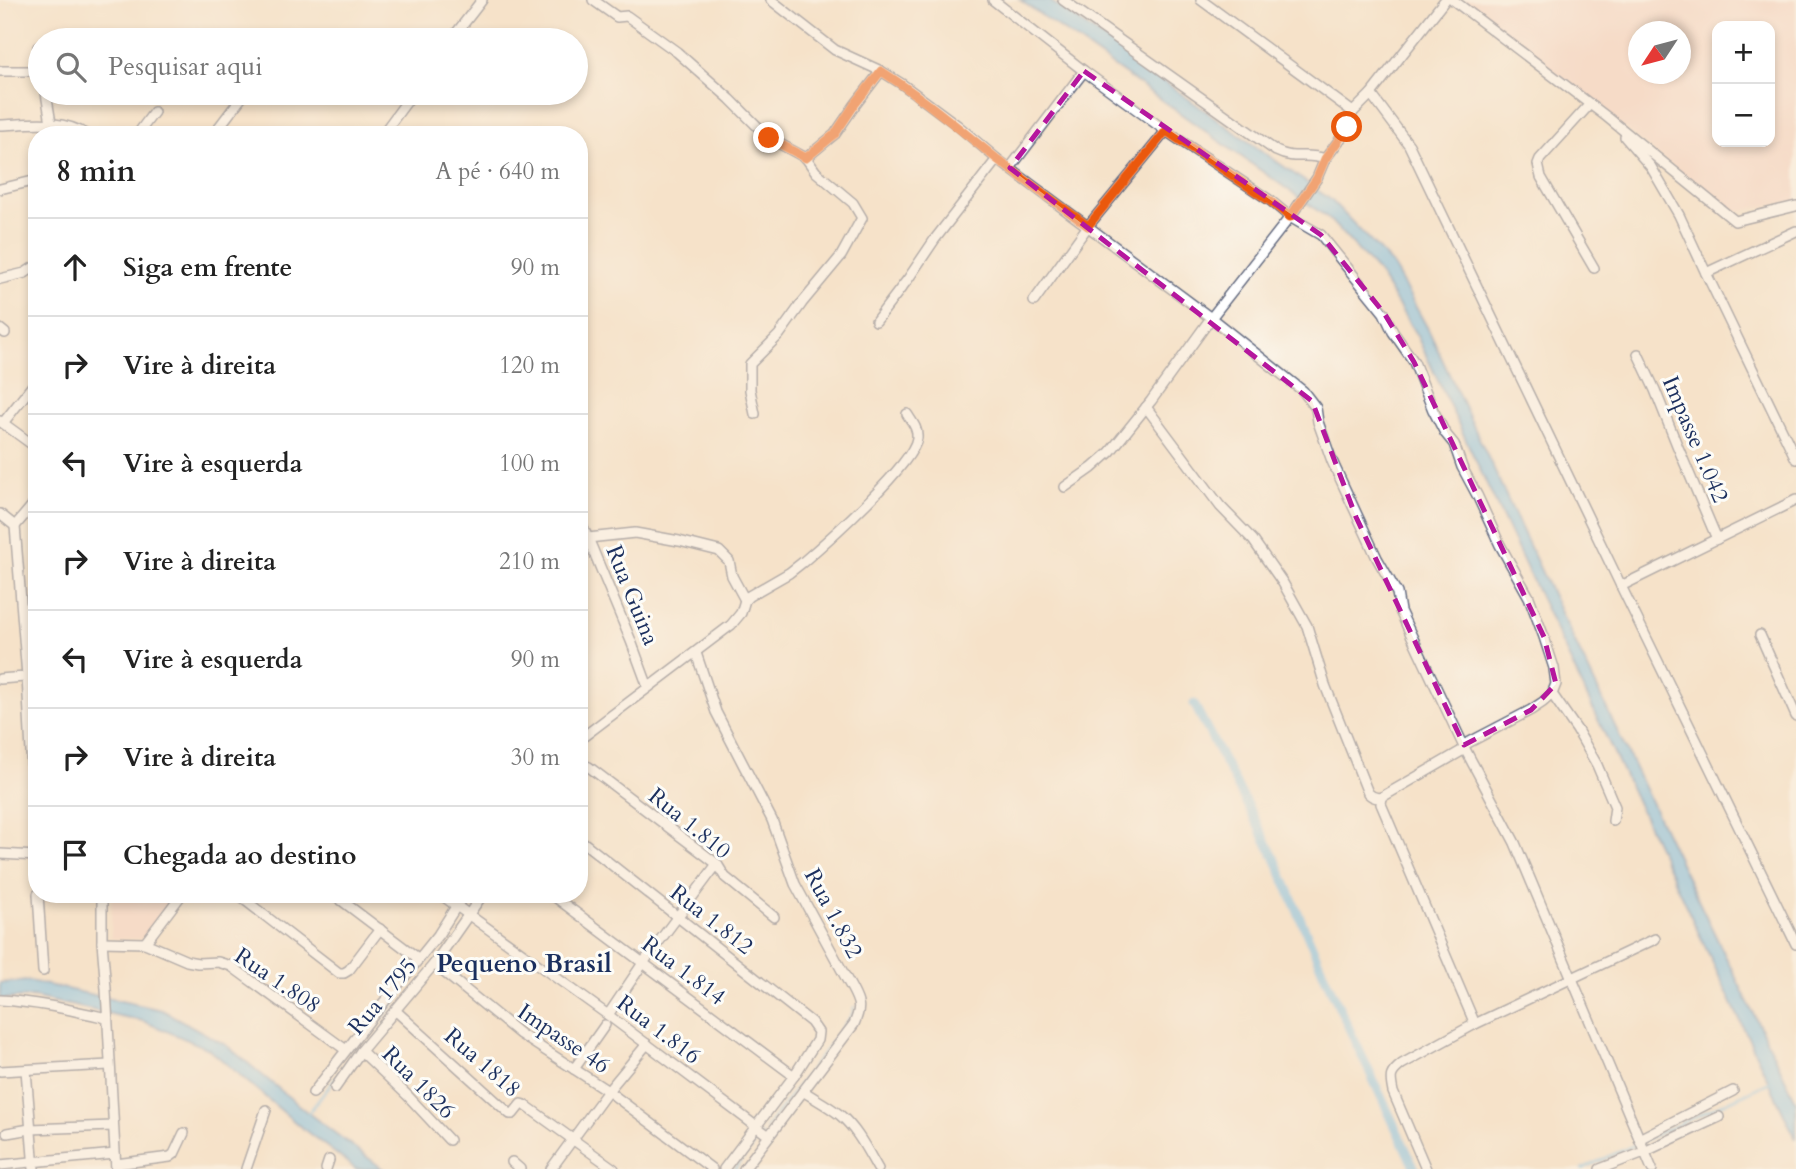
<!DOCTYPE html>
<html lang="pt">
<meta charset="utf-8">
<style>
:root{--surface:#fff;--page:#f6f6f6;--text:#222;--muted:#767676;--line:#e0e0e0}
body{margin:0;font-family:Cardo,serif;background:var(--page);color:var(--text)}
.controls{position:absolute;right:21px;top:21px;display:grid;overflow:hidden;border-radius:14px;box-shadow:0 4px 10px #0003}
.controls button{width:63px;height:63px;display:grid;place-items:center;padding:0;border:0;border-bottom:2px solid var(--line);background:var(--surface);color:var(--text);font:35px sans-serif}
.compass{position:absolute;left:1628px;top:21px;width:63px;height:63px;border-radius:50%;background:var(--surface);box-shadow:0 4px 10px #0003;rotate:234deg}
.stop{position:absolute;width:21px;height:21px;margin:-16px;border:5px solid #ea580c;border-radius:50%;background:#fff}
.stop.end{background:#ea580c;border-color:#fff;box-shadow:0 2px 7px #0008}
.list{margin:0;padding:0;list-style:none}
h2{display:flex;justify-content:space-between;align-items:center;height:91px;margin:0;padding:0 28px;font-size:30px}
h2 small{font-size:23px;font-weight:400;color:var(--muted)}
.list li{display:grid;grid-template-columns:46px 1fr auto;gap:21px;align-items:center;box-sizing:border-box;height:98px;padding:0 28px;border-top:2px solid var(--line)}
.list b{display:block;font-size:26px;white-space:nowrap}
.list em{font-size:23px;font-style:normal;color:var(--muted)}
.icon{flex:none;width:38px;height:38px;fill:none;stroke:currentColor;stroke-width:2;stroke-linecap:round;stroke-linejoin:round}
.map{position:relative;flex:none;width:1796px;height:1169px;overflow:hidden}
.search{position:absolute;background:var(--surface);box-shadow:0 4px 10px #0003;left:28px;top:28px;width:560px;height:77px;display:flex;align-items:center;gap:18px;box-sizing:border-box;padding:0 24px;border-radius:38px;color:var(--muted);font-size:26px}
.panel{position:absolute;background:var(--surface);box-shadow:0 4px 10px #0003;left:28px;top:126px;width:560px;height:777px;border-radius:28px}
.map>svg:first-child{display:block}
.built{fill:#f6d2c5;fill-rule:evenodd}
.water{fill:#71bdea;stroke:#4676a4;stroke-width:2}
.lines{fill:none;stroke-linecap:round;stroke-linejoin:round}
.stream{stroke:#71bdea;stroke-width:2.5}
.canal{stroke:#71bdea;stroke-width:9}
.minor-casing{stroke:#676e83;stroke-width:12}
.minor{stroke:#fff;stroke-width:9}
.route{stroke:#ea580c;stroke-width:9}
.marked{fill:none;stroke:#b5179e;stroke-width:5;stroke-dasharray:14 9;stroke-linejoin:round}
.labels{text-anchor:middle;stroke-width:6;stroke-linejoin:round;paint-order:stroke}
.street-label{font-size:23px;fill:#1b2f5e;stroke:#fdfcf7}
.quarter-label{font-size:26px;font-weight:bold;fill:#1b2f5e;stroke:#fdfcf7}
</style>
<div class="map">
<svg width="1796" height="1169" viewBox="0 0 1796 1169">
<rect width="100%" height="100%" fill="#fdfcf7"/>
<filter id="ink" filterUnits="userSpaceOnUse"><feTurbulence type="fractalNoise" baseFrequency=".0143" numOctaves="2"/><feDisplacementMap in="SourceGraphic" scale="14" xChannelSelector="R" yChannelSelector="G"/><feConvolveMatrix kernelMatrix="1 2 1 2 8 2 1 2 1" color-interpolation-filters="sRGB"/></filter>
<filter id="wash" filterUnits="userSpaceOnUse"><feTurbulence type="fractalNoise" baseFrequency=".00686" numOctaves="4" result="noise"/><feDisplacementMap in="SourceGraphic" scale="28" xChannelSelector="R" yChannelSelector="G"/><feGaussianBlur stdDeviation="1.57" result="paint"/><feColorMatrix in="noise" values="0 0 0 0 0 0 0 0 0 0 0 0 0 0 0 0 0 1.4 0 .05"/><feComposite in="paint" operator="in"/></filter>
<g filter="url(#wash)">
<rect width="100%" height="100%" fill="#f5e2c9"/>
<!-- built -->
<g class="built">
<path d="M1465,0H1796V202L1774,204L1737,212L1713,198L1465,3ZM1717,26H1770V142H1717ZM1638,32H1680V74H1638Z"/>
<path d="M112,894H178L144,939L111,938Z"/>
</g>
<!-- water -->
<g class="water">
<path d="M1020,0H1049L1331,200L1392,264L1428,329L1543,575L1681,865L1796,1101V1139L1417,336L1378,272L1328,218Z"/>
<path d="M29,981L162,1010L226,1045L308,1113L383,1169H356L302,1128L209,1049L143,1021L33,997L0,999V983Z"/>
</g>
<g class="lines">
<!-- stream -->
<g class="stream">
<path d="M374,1029L454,926L474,894"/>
<path d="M307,1115L348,1062"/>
<path d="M765,1129L852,1015L854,1007"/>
<path d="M735,1169L761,1134"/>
<path d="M1582,1169L1770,1082"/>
</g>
<!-- canal -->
<path class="canal" d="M1194,704L1275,858L1326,979L1415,1169"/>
</g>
</g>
<g filter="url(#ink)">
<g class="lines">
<!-- minor casing -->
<g class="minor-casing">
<g id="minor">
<path d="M593,0L617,17L627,16L677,52L730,99L769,138L806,158L816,172L853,203L862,218L841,256L802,303L779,335L750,364V390L755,414"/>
<path d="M771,0L835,50L881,71L902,84L957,125L997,159L1211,318L1303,391L1316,408L1318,422L1332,461L1377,558L1397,593L1400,611L1465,749L1515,843L1652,1169"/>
<path d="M993,0L1084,71L1166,131L1271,201L1290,217L1321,235L1384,313L1393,332L1414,362L1433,410L1445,433L1454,444L1462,467L1477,495L1500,545L1529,597L1544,637L1554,668L1556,684L1552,694L1543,702L1531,710L1464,745"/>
<path d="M1063,0L1276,151C1296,161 1305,152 1325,159L1344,134L1353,112L1371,94L1445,0"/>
<path d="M1201,0L1353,112"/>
<path d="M1453,0L1607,117L1735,221L1796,206"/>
<path d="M451,40L482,0"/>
<path d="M38,47L40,56"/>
<path d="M0,71H40"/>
<path d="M46,93L51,123"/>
<path d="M1371,94L1409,145L1621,586L1796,944"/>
<path d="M1590,104L1540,159L1538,164L1541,177L1594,268"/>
<path d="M0,125C29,124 61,118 87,135"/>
<path d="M137,135L154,112"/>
<path d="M213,135L245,93"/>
<path d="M382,135L413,93"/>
<path d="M1625,137L1651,167L1679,215L1706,273L1796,459"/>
<path d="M806,158L835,134L855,105L881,71"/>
<path d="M1010,168L1084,71"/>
<path d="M0,189L37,180"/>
<path d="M1706,273L1796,231"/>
<path d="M0,279L25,273L37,265"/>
<path d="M1034,301L1088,226L1166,131"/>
<path d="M876,321L908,279L935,239L997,159"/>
<path d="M0,329L5,333"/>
<path d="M1638,354L1655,390L1677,445L1717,539"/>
<path d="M1146,407L1220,506L1253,540L1283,583L1307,626L1325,685L1368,793C1372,797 1376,799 1382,797"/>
<path d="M0,421L37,448"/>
<path d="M3,423L37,380"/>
<path d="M1065,487L1092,468L1110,452L1151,401L1211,318L1290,217L1317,178L1325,159"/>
<path d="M0,514L15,526L37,500"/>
<path d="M579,520L588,538L631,641L648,687"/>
<path d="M15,526L27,676L37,866"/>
<path d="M588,538L635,533L679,541L719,551L729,561L732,576L745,600"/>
<path d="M1621,586L1796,500"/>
<path d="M1760,635L1796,716"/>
<path d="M696,653L716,712L772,820L795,884L852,989C860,1004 861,1008 854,1024L744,1169"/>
<path d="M0,679L37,676"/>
<path d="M1552,694L1577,730L1597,765L1615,807L1613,821"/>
<path d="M579,740L731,625L741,613L745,600L749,596L789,573L803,562C825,543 914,464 917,438C918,428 912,422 907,414"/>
<path d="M579,747V759"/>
<path d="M1465,749L1382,797L1381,804L1475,1024"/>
<path d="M579,763L589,767L717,864L725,877L774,917"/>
<path d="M579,839L811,1022L818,1032L817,1040L794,1076L724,1169"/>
<path d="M0,854L37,856"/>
<path d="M38,894L43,971"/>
<path d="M102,894V942L106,989L116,1169"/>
<path d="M237,894L339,973H344L349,970L380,929"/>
<path d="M333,894L419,959"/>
<path d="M440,894L608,1015L769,1136"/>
<path d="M551,894L794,1076"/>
<path d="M102,942L145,943L187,961L198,963L218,962L231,966L346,1050"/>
<path d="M145,943L182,894"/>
<path d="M434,964L520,1034L608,1091L712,1169"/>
<path d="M0,1000C37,1002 71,1010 107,1018"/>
<path d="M396,1011L510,1114H513L521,1104L525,1105L614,1169"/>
<path d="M608,1015L643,963L717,864"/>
<path d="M361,1051L407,1095L449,1140"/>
<path d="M574,1069L605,1025"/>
<path d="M26,1070L34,1169"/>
<path d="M0,1071L109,1065"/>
<path d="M335,1088L361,1051L434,964L483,894"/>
<path d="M803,1091C815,1099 829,1106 840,1115C857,1129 867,1150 878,1169"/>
<path d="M313,1093L372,1017L438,935L464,894"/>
<path d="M7,1133L30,1129L113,1126"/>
<path d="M1639,1139L1733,1091"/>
<path d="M512,1162L520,1169"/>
<path d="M116,1164L170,1157L174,1154L184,1133"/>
<path d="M0,1165L115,1154"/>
<path d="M246,1169L266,1110"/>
<path d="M326,1169L329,1160"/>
<path d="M551,1169L608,1091L647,1044"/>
<path d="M1426,1169L1393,1092C1390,1077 1389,1074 1402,1064L1475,1024L1655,939"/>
<path d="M1600,1169L1644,1152L1719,1117"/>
</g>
</g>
<!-- minor -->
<use href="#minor" class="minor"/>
</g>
</g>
<g class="lines" filter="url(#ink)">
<!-- route -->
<path class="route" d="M769,138L806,158L835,134L855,104L881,71C922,97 959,129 997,159C1027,182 1058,204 1088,226L1166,131L1270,201L1290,217L1317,178L1325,159L1343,134L1347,127"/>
</g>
<!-- marked area -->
<path d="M0 0H1796V1169H0ZM1084,71L1321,235L1384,313L1414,362L1544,637L1556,684L1531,710L1464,745L1356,517L1312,401L1010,168Z" fill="#f5e2c9" fill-opacity=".55" fill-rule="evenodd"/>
<path class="marked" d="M1084,71L1321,235L1384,313L1414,362L1544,637L1556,684L1531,710L1464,745L1356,517L1312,401L1010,168Z"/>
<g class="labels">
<!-- street labels -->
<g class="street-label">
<text transform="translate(1696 439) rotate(67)" y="8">Impasse 1.042</text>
<text transform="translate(633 595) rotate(68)" y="8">Rua Guina</text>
<text transform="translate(690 823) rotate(39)" y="8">Rua 1.810</text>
<text transform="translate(834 913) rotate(62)" y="8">Rua 1.832</text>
<text transform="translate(712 919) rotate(38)" y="8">Rua 1.812</text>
<text transform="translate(684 970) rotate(37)" y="8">Rua 1.814</text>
<text transform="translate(278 980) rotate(34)" y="8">Rua 1.808</text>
<text transform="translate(382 996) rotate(-50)" y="8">Rua 1795</text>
<text transform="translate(659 1029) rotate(37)" y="8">Rua 1.816</text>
<text transform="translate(564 1038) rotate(34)" y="8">Impasse 46</text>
<text transform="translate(483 1062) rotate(41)" y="8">Rua 1818</text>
<text transform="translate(419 1082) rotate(45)" y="8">Rua 1826</text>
</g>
<!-- quarter labels -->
<g class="quarter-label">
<text x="524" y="972">Pequeno Brasil</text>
</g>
</g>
</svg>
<div class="controls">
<button>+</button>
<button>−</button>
</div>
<svg class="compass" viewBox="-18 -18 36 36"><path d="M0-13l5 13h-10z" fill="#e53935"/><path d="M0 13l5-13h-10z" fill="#767676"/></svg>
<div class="stop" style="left:1347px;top:127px"></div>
<div class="stop end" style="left:769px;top:138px"></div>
<div class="search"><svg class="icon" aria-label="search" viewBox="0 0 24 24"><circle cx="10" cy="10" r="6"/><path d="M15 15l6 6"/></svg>Pesquisar aqui</div>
<section class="panel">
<h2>8 min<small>A pé · 640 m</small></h2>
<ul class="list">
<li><svg class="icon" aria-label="ahead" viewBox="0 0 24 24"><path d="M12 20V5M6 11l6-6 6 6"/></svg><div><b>Siga em frente</b></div><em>90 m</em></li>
<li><svg class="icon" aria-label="right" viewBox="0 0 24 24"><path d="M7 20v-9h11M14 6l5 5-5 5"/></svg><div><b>Vire à direita</b></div><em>120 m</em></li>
<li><svg class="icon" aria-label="left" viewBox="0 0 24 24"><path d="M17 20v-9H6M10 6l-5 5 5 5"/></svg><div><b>Vire à esquerda</b></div><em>100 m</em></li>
<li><svg class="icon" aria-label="right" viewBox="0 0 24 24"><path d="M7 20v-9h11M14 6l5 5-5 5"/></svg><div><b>Vire à direita</b></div><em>210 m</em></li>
<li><svg class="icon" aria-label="left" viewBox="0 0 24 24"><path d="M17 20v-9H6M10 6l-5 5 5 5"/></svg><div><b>Vire à esquerda</b></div><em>90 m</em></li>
<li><svg class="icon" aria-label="right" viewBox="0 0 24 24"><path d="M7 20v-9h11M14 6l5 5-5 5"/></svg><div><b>Vire à direita</b></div><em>30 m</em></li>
<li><svg class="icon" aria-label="arrive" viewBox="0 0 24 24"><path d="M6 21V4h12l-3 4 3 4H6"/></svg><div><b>Chegada ao destino</b></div></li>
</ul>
</section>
</div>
